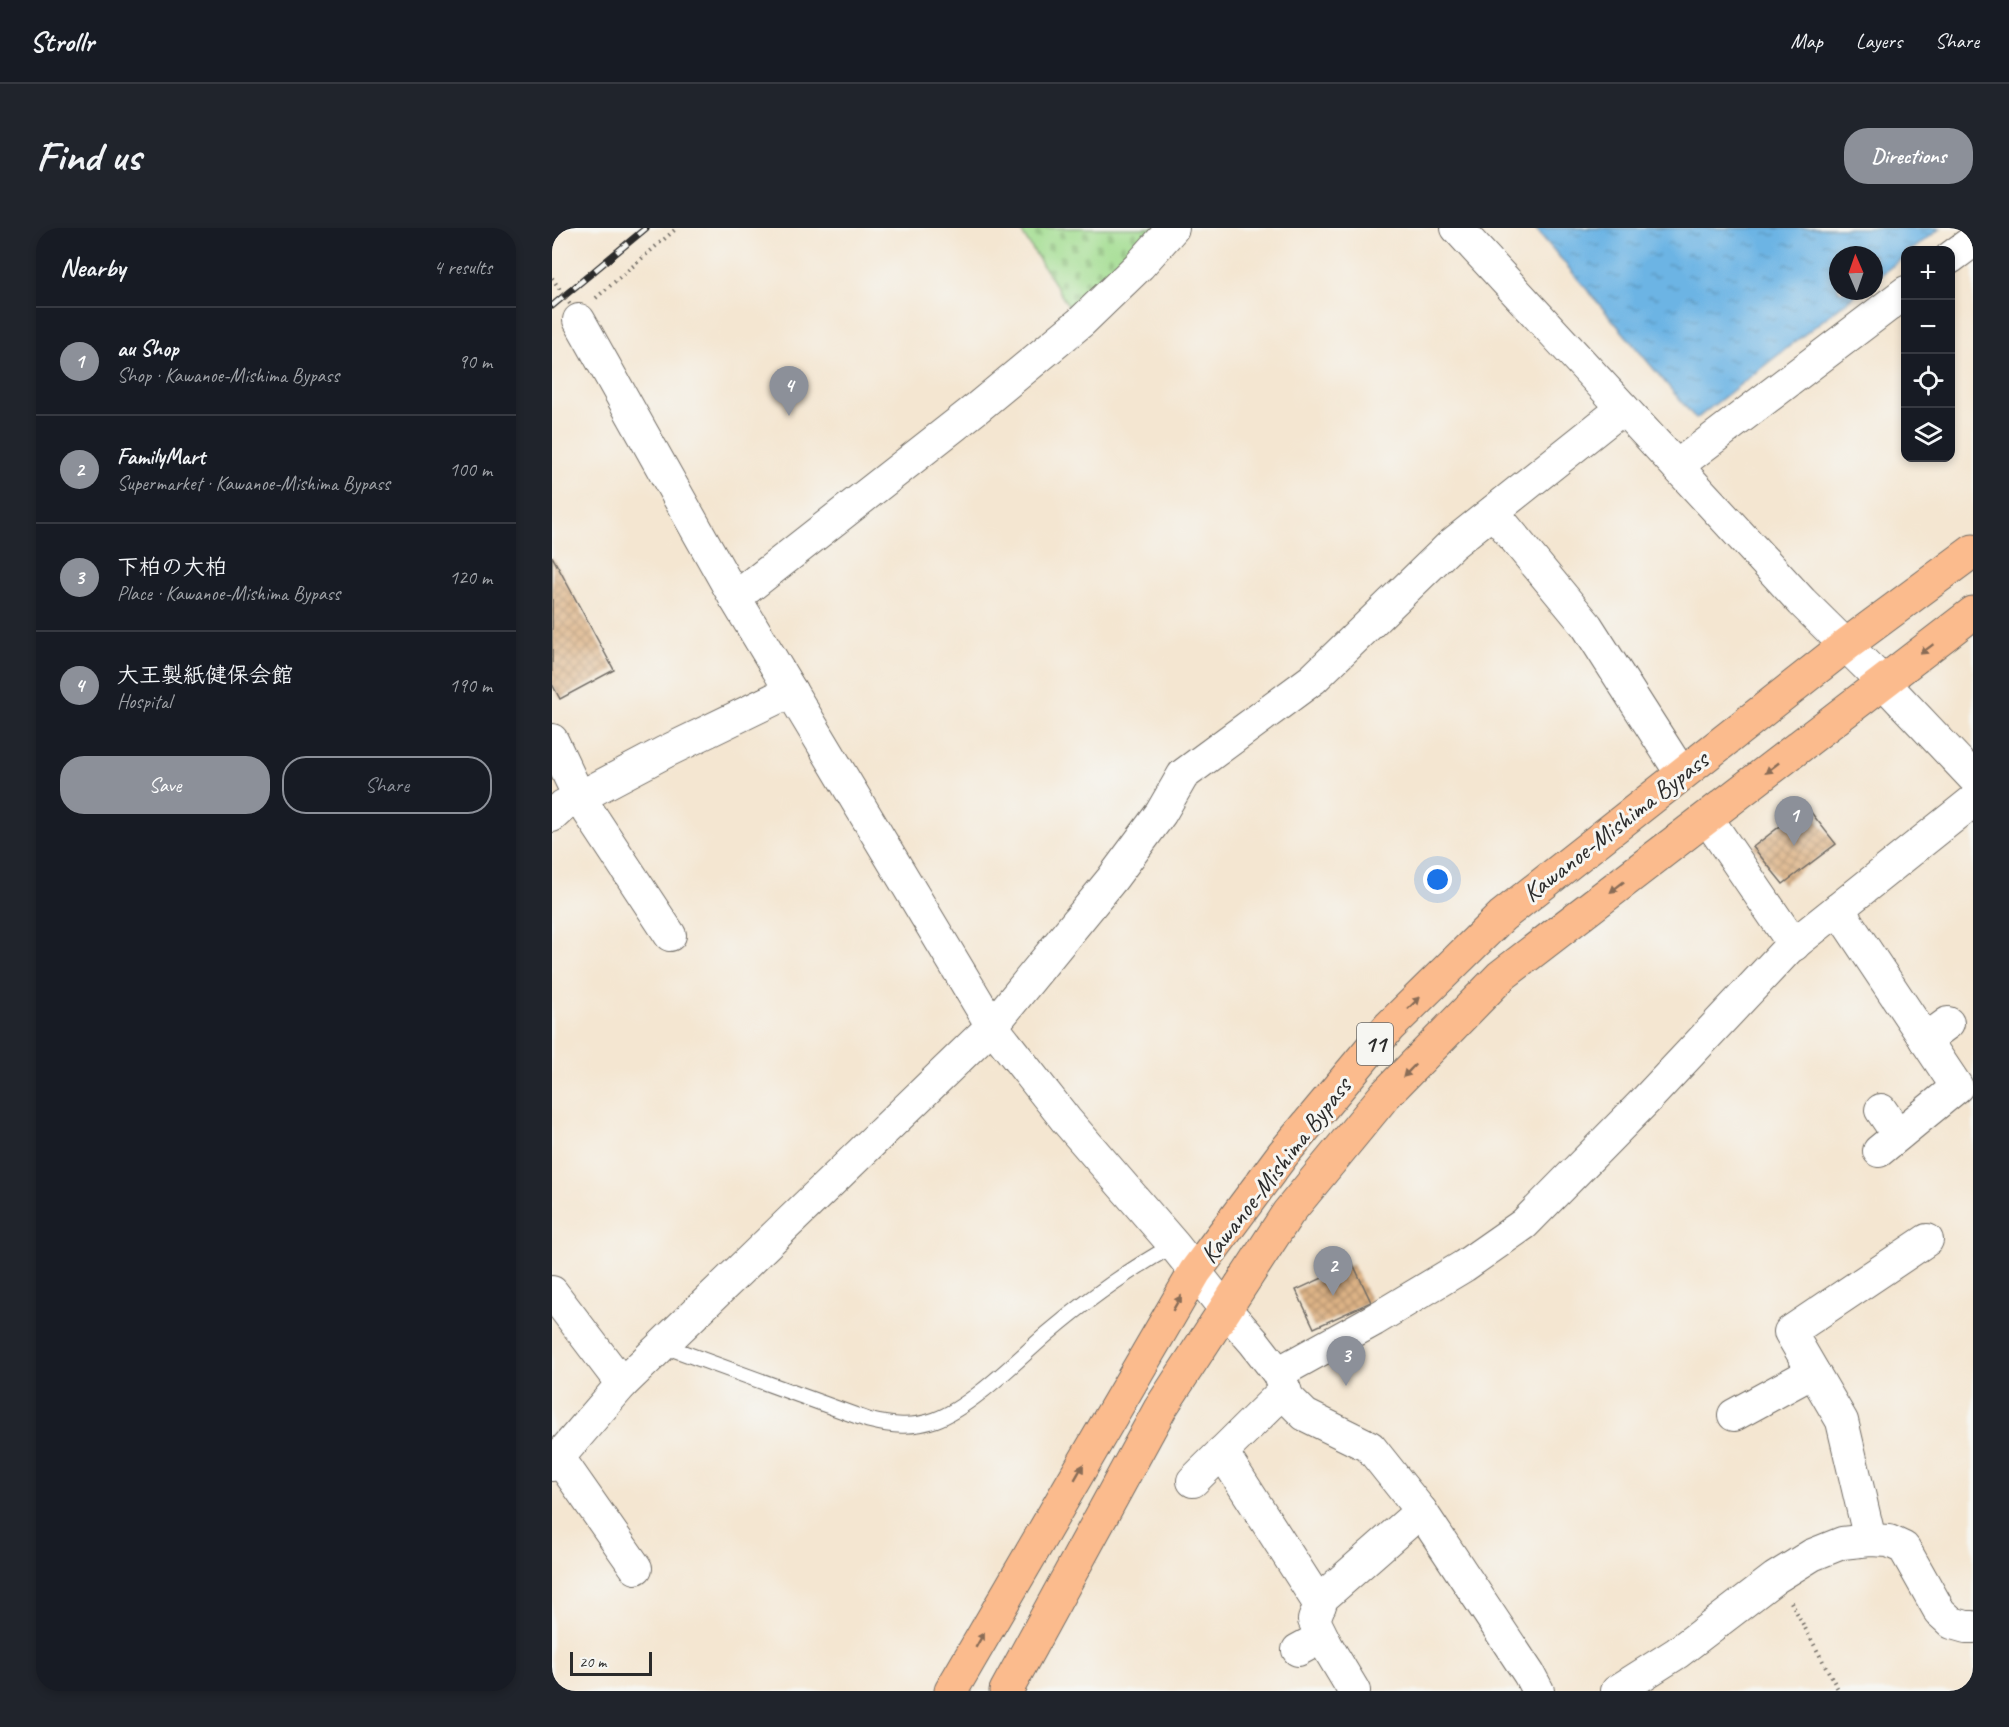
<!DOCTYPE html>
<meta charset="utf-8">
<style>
:root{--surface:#171b24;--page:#20242c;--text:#f1f3f6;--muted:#9ea1a6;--line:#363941;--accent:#8c9099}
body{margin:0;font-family:Caveat,"Klee One",sans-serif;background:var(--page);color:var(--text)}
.controls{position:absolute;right:18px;top:18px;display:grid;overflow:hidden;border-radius:12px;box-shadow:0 3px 9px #0003}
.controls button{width:54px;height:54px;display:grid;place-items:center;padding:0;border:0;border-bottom:2px solid var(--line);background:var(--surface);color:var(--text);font:30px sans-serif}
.compass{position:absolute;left:1277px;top:18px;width:54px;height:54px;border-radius:50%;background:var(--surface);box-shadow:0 3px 9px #0003;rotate:358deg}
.scale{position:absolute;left:18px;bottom:15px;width:82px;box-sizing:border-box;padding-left:6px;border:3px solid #2b2b2b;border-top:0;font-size:16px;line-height:21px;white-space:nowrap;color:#2b2b2b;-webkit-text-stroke:4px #f6f6f2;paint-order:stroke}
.you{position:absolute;left:886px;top:652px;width:21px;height:21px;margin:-15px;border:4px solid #fff;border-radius:50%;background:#1a73e8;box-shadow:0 0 0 9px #1a73e833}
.badge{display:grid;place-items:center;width:39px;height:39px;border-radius:50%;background:var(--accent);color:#fff;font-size:20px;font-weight:700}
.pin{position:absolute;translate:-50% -50px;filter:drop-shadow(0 2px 3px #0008)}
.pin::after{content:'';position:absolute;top:32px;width:21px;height:18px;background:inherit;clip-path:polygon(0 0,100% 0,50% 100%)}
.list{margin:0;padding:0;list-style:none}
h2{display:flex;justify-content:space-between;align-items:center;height:78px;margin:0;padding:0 24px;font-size:26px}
h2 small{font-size:20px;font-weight:400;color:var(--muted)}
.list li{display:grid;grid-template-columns:39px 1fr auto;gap:18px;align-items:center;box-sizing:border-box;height:108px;padding:0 24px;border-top:2px solid var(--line)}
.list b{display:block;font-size:22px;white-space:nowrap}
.list p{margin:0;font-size:20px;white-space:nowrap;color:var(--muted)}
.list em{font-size:20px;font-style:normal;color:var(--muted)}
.actions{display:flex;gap:12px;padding:18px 24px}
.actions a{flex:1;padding:14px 0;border:2px solid var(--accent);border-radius:24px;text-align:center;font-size:21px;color:var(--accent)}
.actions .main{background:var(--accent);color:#fff}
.icon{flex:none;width:33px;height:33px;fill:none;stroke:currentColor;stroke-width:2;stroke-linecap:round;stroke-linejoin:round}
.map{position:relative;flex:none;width:1421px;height:1463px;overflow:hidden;border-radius:24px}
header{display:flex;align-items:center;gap:36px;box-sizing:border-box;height:84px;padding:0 30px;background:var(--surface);border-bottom:2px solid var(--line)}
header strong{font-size:28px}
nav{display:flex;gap:33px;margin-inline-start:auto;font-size:21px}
.intro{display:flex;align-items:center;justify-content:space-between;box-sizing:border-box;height:144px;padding:0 36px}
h1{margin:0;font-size:42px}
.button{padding:15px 27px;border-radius:24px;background:var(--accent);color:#fff;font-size:21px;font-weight:700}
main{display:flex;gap:36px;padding:0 36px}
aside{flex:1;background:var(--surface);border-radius:24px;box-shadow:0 3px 9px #0003}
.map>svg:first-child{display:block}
.cemetery{fill:url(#cemetery-stones);stroke:#66845e;stroke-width:1.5}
.water{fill:url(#water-ripples);stroke:#4c7088;stroke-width:1.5}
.building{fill:url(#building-cross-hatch)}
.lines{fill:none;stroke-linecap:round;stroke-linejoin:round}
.service-casing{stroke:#716c65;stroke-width:17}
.minor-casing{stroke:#716c65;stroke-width:34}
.trunk-casing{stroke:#716c65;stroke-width:35}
.path{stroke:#716c65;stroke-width:4;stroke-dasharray:1.5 4.5;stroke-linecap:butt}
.service{stroke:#fff;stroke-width:15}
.minor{stroke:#fff;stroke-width:32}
.trunk{stroke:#fbbb8d;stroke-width:33}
.rail-casing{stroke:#2b2b2b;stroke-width:7}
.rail{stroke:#f6f6f2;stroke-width:4.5;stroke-dasharray:14;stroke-linecap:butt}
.path-bridge{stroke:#716c65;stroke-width:4;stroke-dasharray:1.5 4.5;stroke-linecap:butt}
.oneway{fill:#896c57}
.labels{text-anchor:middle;stroke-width:6;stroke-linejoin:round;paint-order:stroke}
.shield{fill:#f6f6f2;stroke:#686867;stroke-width:1.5}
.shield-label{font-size:24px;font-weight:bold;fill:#2b2b2b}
.street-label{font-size:26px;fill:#2b2b2b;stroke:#f6f6f2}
</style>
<header>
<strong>Strollr</strong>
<nav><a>Map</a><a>Layers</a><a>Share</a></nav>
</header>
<div class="intro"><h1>Find us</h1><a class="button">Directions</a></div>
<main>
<aside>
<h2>Nearby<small>4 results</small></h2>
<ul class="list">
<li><span class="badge">1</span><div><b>au Shop</b><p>Shop · Kawanoe-Mishima Bypass</p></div><em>90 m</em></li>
<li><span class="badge">2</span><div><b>FamilyMart</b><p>Supermarket · Kawanoe-Mishima Bypass</p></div><em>100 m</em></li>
<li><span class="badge">3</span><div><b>下柏の大柏</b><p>Place · Kawanoe-Mishima Bypass</p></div><em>120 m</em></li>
<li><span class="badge">4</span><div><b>大王製紙健保会館</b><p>Hospital</p></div><em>190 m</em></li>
</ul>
<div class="actions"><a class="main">Save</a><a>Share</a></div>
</aside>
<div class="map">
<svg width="1421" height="1463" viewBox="0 0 1421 1463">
<defs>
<pattern id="cemetery-stones" width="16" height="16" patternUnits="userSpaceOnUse" patternTransform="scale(1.5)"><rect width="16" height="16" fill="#a2dd90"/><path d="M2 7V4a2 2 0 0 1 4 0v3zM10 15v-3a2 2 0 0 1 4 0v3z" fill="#8cbe7c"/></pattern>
<pattern id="water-ripples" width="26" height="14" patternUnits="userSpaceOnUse" patternTransform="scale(1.5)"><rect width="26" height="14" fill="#6cb4e4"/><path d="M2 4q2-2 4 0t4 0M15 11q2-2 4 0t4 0" fill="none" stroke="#5993b9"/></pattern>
<pattern id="building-cross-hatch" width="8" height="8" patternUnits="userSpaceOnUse" patternTransform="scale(1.5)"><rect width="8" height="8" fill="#ddb386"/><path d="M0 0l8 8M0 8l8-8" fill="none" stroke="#b3926e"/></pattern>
</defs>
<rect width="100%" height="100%" fill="#f6f6f2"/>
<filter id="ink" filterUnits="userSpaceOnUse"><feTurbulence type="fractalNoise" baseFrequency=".0167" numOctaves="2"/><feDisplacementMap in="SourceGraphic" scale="12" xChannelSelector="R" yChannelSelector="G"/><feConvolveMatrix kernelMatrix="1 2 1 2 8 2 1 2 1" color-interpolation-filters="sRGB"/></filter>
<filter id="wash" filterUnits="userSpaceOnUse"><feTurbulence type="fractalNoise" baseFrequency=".008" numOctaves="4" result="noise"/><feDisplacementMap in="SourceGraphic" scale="24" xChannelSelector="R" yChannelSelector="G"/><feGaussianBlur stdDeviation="1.35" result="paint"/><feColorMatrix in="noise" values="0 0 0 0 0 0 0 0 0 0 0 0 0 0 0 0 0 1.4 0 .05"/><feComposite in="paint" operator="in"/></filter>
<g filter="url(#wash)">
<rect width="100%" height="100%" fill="#f4e6d1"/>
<!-- cemetery -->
<path class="cemetery" d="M467,0H606L520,84Z"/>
<!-- water -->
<path class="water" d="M983,0H1389L1360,22H1354L1353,28L1322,52V27H1286V63H1308L1144,191Z"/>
<g id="blocks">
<!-- building -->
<g class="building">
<path d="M0,328L62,442L8,471L0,456Z"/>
<path d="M1254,578L1284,616L1231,656L1201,619Z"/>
<path d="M801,1036L819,1074L762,1100L744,1062Z"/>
</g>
</g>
</g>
<g filter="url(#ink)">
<use href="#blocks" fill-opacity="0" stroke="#716c65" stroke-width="1.5"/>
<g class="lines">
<!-- service casing -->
<g class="service-casing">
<path id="service" d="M110,1117L316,1192C340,1198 360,1200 383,1192C419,1179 465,1132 495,1106C535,1072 576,1042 622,1017"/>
</g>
<!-- minor casing -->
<g class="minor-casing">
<g id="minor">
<path d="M905,0L1250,374L1331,454L1421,549"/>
<path d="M1398,30L1421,13"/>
<path d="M27,92L183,370L440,798L514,892L622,1017L673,1081L702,1114L726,1145L736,1170L753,1187L818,1219L869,1283L977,1446L986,1463"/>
<path d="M1125,238L1354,64"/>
<path d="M941,284L1035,398L1129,545"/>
<path d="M183,370L425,180L529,94L588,37L621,0"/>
<path d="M0,512L27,569L118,707"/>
<path d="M0,588L11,578L113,524L239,463"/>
<path d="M1155,590L1242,717"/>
<path d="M1286,681L1405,859L1327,923"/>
<path d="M1373,812L1396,795"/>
<path d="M1329,882L1346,907"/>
<path d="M0,1064L70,1156"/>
<path d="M726,1145L822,1092L912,1038L972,996L1095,871L1236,721L1421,573"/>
<path d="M1182,1187L1261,1144"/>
<path d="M670,1224L768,1377"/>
<path d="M7,1230L84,1340"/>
<path d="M0,1237L70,1156L440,798L560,651L609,585L631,547L761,451L899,317L1071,180"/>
<path d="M641,1253L733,1162"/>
<path d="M1318,1312L1290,1193L1238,1104L1375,1012"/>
<path d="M746,1422L770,1409"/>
<path d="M802,1463L775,1418L762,1392L770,1370L869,1283"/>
<path d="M1065,1463L1125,1425L1223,1350L1260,1327L1290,1315L1318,1312L1337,1313L1352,1320L1388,1384L1400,1395L1414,1399H1421"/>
</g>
</g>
<!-- trunk casing -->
<g class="trunk-casing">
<g id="trunk">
<path d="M399,1463L643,1044L731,926L837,799L950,688L1294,417L1421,323"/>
<path d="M454,1463L608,1181L736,985L833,867L949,748L1421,385"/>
</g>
</g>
<!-- path -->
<g class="path">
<path d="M44,70L125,0"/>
<path d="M1239,1374L1287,1463"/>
</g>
<!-- service -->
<use href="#service" class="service"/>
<!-- minor -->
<use href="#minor" class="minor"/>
<!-- trunk -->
<use href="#trunk" class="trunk"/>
<!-- rail casing -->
<g class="rail-casing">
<path id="rail" d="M0,78L94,0"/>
</g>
<!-- rail -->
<use href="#rail" class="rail"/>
<!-- path-bridge -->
<path class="path-bridge" d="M0,50L20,79"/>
</g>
<!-- one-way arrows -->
<defs><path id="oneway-solid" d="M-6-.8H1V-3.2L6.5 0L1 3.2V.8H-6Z" transform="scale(1.5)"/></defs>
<g class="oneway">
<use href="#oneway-solid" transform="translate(1375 421) rotate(143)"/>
<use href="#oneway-solid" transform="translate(1220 540) rotate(142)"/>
<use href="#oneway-solid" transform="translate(1065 659) rotate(142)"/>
<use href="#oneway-solid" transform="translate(862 775) rotate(-44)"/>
<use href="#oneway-solid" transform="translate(857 843) rotate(134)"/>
<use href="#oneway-solid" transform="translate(625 1075) rotate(-60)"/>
<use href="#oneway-solid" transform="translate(527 1244) rotate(-60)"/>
<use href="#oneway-solid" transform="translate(428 1412) rotate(-60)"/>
</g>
</g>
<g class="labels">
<!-- shield labels -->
<rect class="shield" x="805" y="795" width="36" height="42" rx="4.5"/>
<g class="shield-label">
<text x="823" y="824">11</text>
</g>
<!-- street labels -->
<g class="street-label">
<text transform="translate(1063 598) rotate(-38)" y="9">Kawanoe-Mishima Bypass</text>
<text transform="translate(723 942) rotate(-52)" y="9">Kawanoe-Mishima Bypass</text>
</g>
</g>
</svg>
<div class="controls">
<button>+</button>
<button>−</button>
<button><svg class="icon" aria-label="locate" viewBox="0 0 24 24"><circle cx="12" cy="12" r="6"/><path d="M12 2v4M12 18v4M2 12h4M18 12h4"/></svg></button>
<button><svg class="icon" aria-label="layers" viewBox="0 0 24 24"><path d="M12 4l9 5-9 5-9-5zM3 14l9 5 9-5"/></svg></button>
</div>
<svg class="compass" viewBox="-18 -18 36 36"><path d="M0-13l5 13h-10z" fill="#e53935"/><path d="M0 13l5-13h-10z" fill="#9ea1a6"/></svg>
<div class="scale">20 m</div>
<div class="you"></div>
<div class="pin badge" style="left:1242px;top:618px">1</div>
<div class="pin badge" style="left:781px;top:1068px">2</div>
<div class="pin badge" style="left:794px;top:1158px">3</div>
<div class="pin badge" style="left:237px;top:188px">4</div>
</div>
</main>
